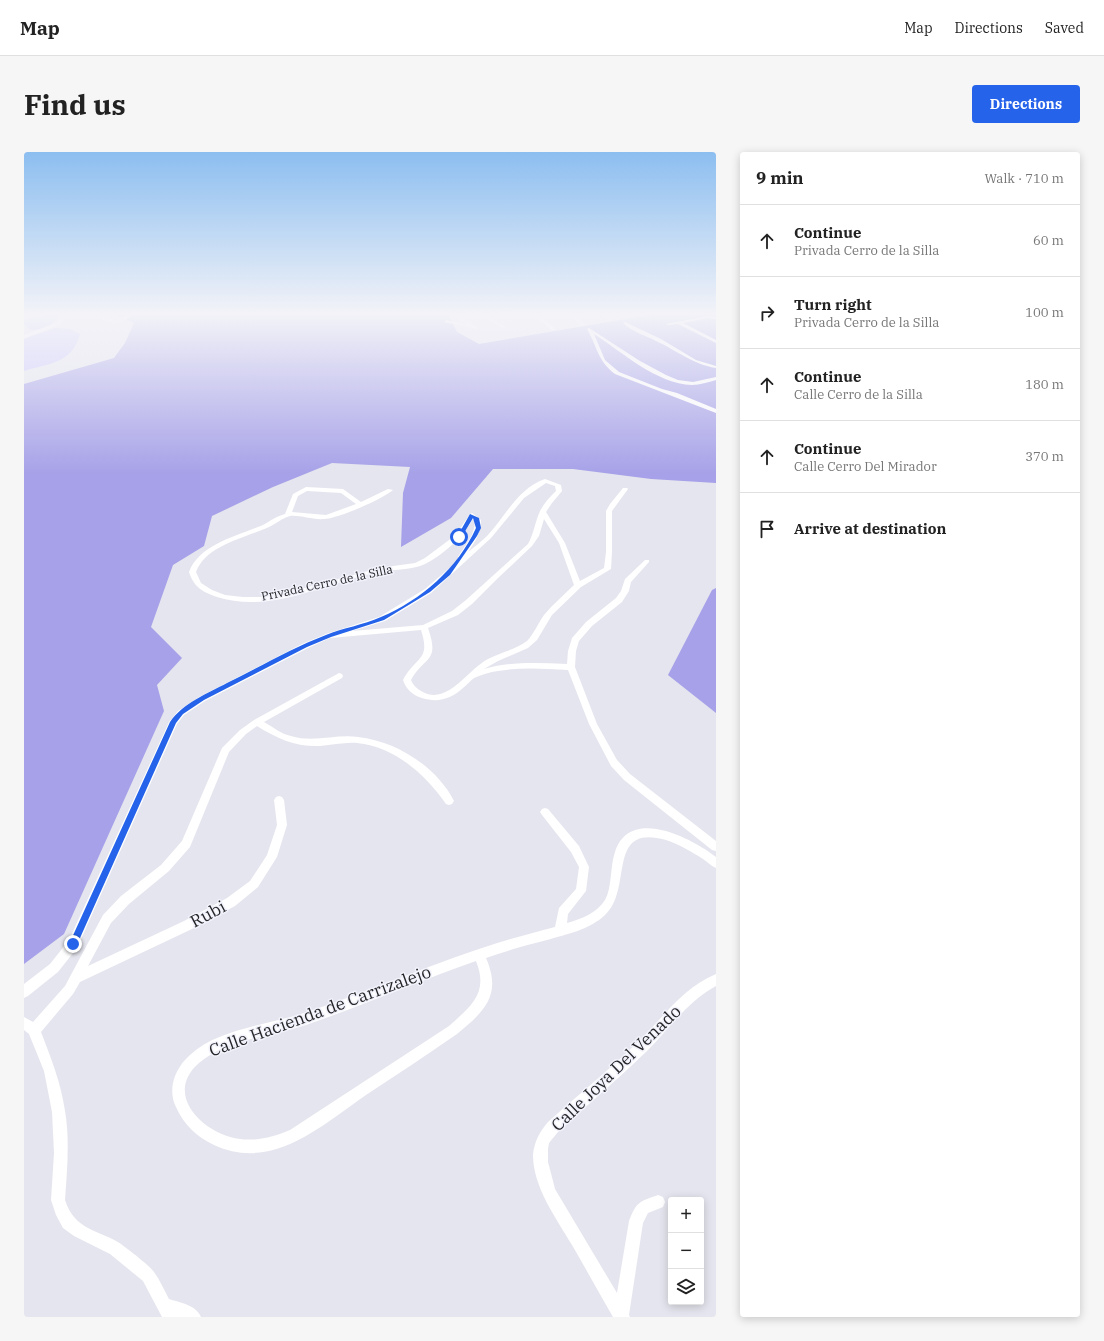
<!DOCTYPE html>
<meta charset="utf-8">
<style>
:root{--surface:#fff;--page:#f6f6f6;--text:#222;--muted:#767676;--line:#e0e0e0;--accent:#2563eb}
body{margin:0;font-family:"IBM Plex Serif",serif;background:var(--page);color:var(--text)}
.controls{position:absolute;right:12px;bottom:12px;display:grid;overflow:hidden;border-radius:4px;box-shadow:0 2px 10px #0003}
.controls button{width:36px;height:36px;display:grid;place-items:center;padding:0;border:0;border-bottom:1px solid var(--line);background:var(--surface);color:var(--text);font:20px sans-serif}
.stop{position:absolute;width:12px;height:12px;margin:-9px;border:3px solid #2563eb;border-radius:50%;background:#fff}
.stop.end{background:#2563eb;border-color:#fff;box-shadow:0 1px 4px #0008}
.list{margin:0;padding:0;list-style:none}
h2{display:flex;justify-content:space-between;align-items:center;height:52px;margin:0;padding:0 16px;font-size:17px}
h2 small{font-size:13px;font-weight:400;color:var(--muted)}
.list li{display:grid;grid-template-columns:26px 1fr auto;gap:12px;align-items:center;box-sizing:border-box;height:72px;padding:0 16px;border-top:1px solid var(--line)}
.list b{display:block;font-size:15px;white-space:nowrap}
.list p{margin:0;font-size:13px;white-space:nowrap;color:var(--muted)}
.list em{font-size:13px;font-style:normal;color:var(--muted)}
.icon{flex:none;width:22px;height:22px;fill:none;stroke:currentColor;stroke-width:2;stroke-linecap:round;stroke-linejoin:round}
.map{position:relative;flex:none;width:692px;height:1165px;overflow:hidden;border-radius:4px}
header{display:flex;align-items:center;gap:24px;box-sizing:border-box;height:56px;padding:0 20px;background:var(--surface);border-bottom:1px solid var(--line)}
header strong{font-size:19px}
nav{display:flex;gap:22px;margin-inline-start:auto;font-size:14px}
.intro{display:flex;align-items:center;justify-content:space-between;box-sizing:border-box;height:96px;padding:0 24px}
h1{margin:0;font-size:28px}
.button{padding:10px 18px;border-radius:4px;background:var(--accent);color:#fff;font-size:14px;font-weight:700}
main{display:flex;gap:24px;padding:0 24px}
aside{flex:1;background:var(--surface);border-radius:4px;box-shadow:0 2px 10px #0003}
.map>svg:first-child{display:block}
.green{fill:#c8c5fe}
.forest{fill:#a6a1e8}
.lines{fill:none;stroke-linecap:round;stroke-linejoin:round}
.minor{fill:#fff;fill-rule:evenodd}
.route{fill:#2563eb}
.labels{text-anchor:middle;stroke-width:3;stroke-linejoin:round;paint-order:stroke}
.far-street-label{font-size:12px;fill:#252528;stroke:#f2f2fc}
.near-street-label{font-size:17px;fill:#252528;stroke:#f2f2fc}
</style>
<header>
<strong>Map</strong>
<nav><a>Map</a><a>Directions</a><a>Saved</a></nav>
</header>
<div class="intro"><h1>Find us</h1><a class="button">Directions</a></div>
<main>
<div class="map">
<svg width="692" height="1165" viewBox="0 0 692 1165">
<rect width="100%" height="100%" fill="#e5e5ef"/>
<!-- green -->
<g class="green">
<path d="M33,160H37C30,173 21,178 6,178L0,172V168Z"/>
<path d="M31,176L46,177L56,182C48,212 25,211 0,219V187Z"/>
</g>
<!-- forest -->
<g class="forest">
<path d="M87,160H423L433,180L455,192L643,160H692V331L627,327L549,317H469L427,366L377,395L379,341L386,315L308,311L249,335L188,364L180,394L149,413L127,475L158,506L133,533L140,559L40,782L0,812V232L90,206L101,191L110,171Z"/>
<path d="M692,436V561L644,523L688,438Z"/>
</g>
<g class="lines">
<!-- minor -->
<g class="minor">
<path d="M39,160H43L36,173L0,186V183L32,171Z"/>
<path d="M70,160H74L91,169L96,167L106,160H110C96,176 85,173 70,160Z"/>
<path d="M431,160H435L440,167L453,175V177L420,170L422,168L442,172L436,169Z"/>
<path d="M453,160H457L482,175L478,176Z"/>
<path d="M506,160H510L531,176V178H527Z"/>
<path d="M541,160H545L562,173L558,174Z"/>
<path d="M575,160H579L588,166L584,167Z"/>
<path d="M610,160H614L618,162L616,163Z"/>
<path d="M684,164L692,165V167L684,166L659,171L692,188V191L654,172L644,173L642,172Z"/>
<path d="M601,170L637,187L672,208L692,214V216C668,212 654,199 632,189C621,183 608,180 599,171Z"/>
<path d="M565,176L616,209L642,223L654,228L669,230L692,225V228C684,230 676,233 668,233C633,232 598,200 570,182L581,208L595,220L638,237L653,241L692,257V261L591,222C573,208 574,196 563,177Z"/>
<path d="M521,327L537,333L538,339L528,351L522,360L541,391L556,429L580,416L582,400V359L586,352L599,336H603L604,337L588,359V400L587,417L557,435L528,463L513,488L504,496L474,509L460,517C488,509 515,511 543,512L544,499L548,486L562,470L592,446L597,439L601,427L621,408H625V410L607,430L605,439L598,450L568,474L555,489L552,499L551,515L573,572L593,608L606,622L692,689V699L688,698L600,628L587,614L565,572L544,518C521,517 497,515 474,519C466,520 457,523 450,526C447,528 443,533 439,536C427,547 414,551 398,546C388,543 382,537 379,528C392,504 407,509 397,478L306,486L284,496L181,549L160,563L153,572L53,796L34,820L4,844L0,846V832L26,812L45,788L145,570L154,559L175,545L278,492L302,482L355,465L401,437L436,407L434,405C441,393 451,383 451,369L449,367C439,385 419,403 401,412C388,418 375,417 362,419C355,420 348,422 341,423C294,435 243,461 193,445C178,440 170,435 165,420C176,392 213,384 239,373C246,369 253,364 261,362L269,342L282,335L319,337L337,350L364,337L369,338C359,347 313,367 300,367C288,368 277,363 266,364C258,366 252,372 245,375C221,386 182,393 172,420L177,431L188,438L201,443L219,445H239L258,442L355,416L391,411L401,406L429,385L435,378L446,362L448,361L457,368C457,381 451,390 444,400C450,395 457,390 463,384C481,365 494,336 521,327ZM522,331L531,334L532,339C526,345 520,351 516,359C511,370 510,381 504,392L442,448L428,459L399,473L328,479L361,469L407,441L467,386L500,346ZM283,339L317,341L332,352L302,363L268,360L274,344ZM520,367L535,391L550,433C540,443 529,452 520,463C514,471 510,482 503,489C491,498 477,500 464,507C444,517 423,555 397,539C392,536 389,533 387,528C401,503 416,511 404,476L434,463L448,452L472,428L508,394L515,384Z"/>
<path d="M315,521L318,522L319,524L318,526L240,570C249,575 257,582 267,584C289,591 312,582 334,585C372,589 413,615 430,649L428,652L425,653L422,652C401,622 371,595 333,591C321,590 309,593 296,594C272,595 254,587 233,574L222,582L205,600L166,695L145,719L105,752L87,771L64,814L160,769L203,746L226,729L243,703L253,673L250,648L252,645L255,644L258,645L260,648L263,673L253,705L234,735L211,754L168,777L56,830L49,842L17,880C27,906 37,931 41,959C46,988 43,1019 41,1048C51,1079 74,1077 97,1092C105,1098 125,1113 130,1120C136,1128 140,1138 145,1147C157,1151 172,1153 177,1165H138L119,1129L86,1102L50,1084L39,1076L32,1063L27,1048L30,1001L28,960L20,919L5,882L0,878V865L9,870L41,834L79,763L97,744L137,713L158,689L198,596L216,578L230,568Z"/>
<path d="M521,656L524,657L555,694L565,715L562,739L544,762L543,771C557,767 573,761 581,748C588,736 586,714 591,700C606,654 667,686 692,705V716C687,714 684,710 679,707C668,700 655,692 642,688C581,671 610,737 581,763C565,778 543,782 523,788C503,793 482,799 462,806C478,843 461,859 433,882C403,903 372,923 342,943C297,974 248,1020 190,993C173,985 160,973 152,955C143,937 151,916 166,903C195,876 246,873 283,860C340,841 396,817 452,798C477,789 505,782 531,775L535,756L552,737L555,715L547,700L518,663L516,660L518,657ZM452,809C465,841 447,854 425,874L266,978C250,985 234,989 216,987C181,983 138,943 175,911C204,886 247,885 282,873C340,853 395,829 452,809Z"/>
<path d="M692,822V834C663,850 645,877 623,899C594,927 563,953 534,980L525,991L524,997V1010L529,1029L531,1037L593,1141L605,1069C613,1049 615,1050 634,1043L639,1045L641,1050L639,1055L624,1061L619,1071L605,1163L606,1165H589C575,1141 562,1117 548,1093C532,1066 509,1035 509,1003C510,990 516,979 524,970C554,943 585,918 614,890C639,866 658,836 692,822Z"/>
</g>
</g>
<!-- sky -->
<linearGradient id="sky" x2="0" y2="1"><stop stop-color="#8cbef0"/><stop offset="0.5" stop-color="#f3f3f8"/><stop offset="1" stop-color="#f3f3f8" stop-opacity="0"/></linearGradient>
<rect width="692" height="323" fill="url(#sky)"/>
<!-- route -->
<path class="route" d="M446,362L455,366L457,376L453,384L426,423L406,440L360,468L307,485L283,495L180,548L159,562L152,571L52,795H46V790L146,570C159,551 184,541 203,531C236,515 268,496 302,483C319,476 339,473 357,465C397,448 434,416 452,376L449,366L437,386L433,385Z"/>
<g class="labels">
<!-- far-street labels -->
<g class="far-street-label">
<text transform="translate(303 431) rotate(-12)" y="4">Privada Cerro de la Silla</text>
</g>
<!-- near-street labels -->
<g class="near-street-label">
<text transform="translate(184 762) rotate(-28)" y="6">Rubi</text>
<text transform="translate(296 859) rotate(-20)" y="6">Calle Hacienda de Carrizalejo</text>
<text transform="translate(592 916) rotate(-44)" y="6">Calle Joya Del Venado</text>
</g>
</g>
</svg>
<div class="controls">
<button>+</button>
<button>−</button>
<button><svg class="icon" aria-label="layers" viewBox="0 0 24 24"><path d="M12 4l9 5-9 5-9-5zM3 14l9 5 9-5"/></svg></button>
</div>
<div class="stop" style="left:435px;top:385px"></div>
<div class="stop end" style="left:49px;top:792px"></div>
</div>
<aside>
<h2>9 min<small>Walk · 710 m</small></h2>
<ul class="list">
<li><svg class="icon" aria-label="ahead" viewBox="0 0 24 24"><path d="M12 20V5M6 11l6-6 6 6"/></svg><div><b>Continue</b><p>Privada Cerro de la Silla</p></div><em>60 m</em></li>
<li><svg class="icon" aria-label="right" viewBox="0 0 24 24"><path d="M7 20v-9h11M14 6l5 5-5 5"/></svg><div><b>Turn right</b><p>Privada Cerro de la Silla</p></div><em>100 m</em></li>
<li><svg class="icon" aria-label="ahead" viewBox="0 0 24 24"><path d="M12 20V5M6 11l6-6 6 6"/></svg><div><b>Continue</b><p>Calle Cerro de la Silla</p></div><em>180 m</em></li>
<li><svg class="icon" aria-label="ahead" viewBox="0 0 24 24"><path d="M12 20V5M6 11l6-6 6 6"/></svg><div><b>Continue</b><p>Calle Cerro Del Mirador</p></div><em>370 m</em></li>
<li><svg class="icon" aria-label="arrive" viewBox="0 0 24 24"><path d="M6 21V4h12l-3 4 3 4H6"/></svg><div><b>Arrive at destination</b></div></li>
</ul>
</aside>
</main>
